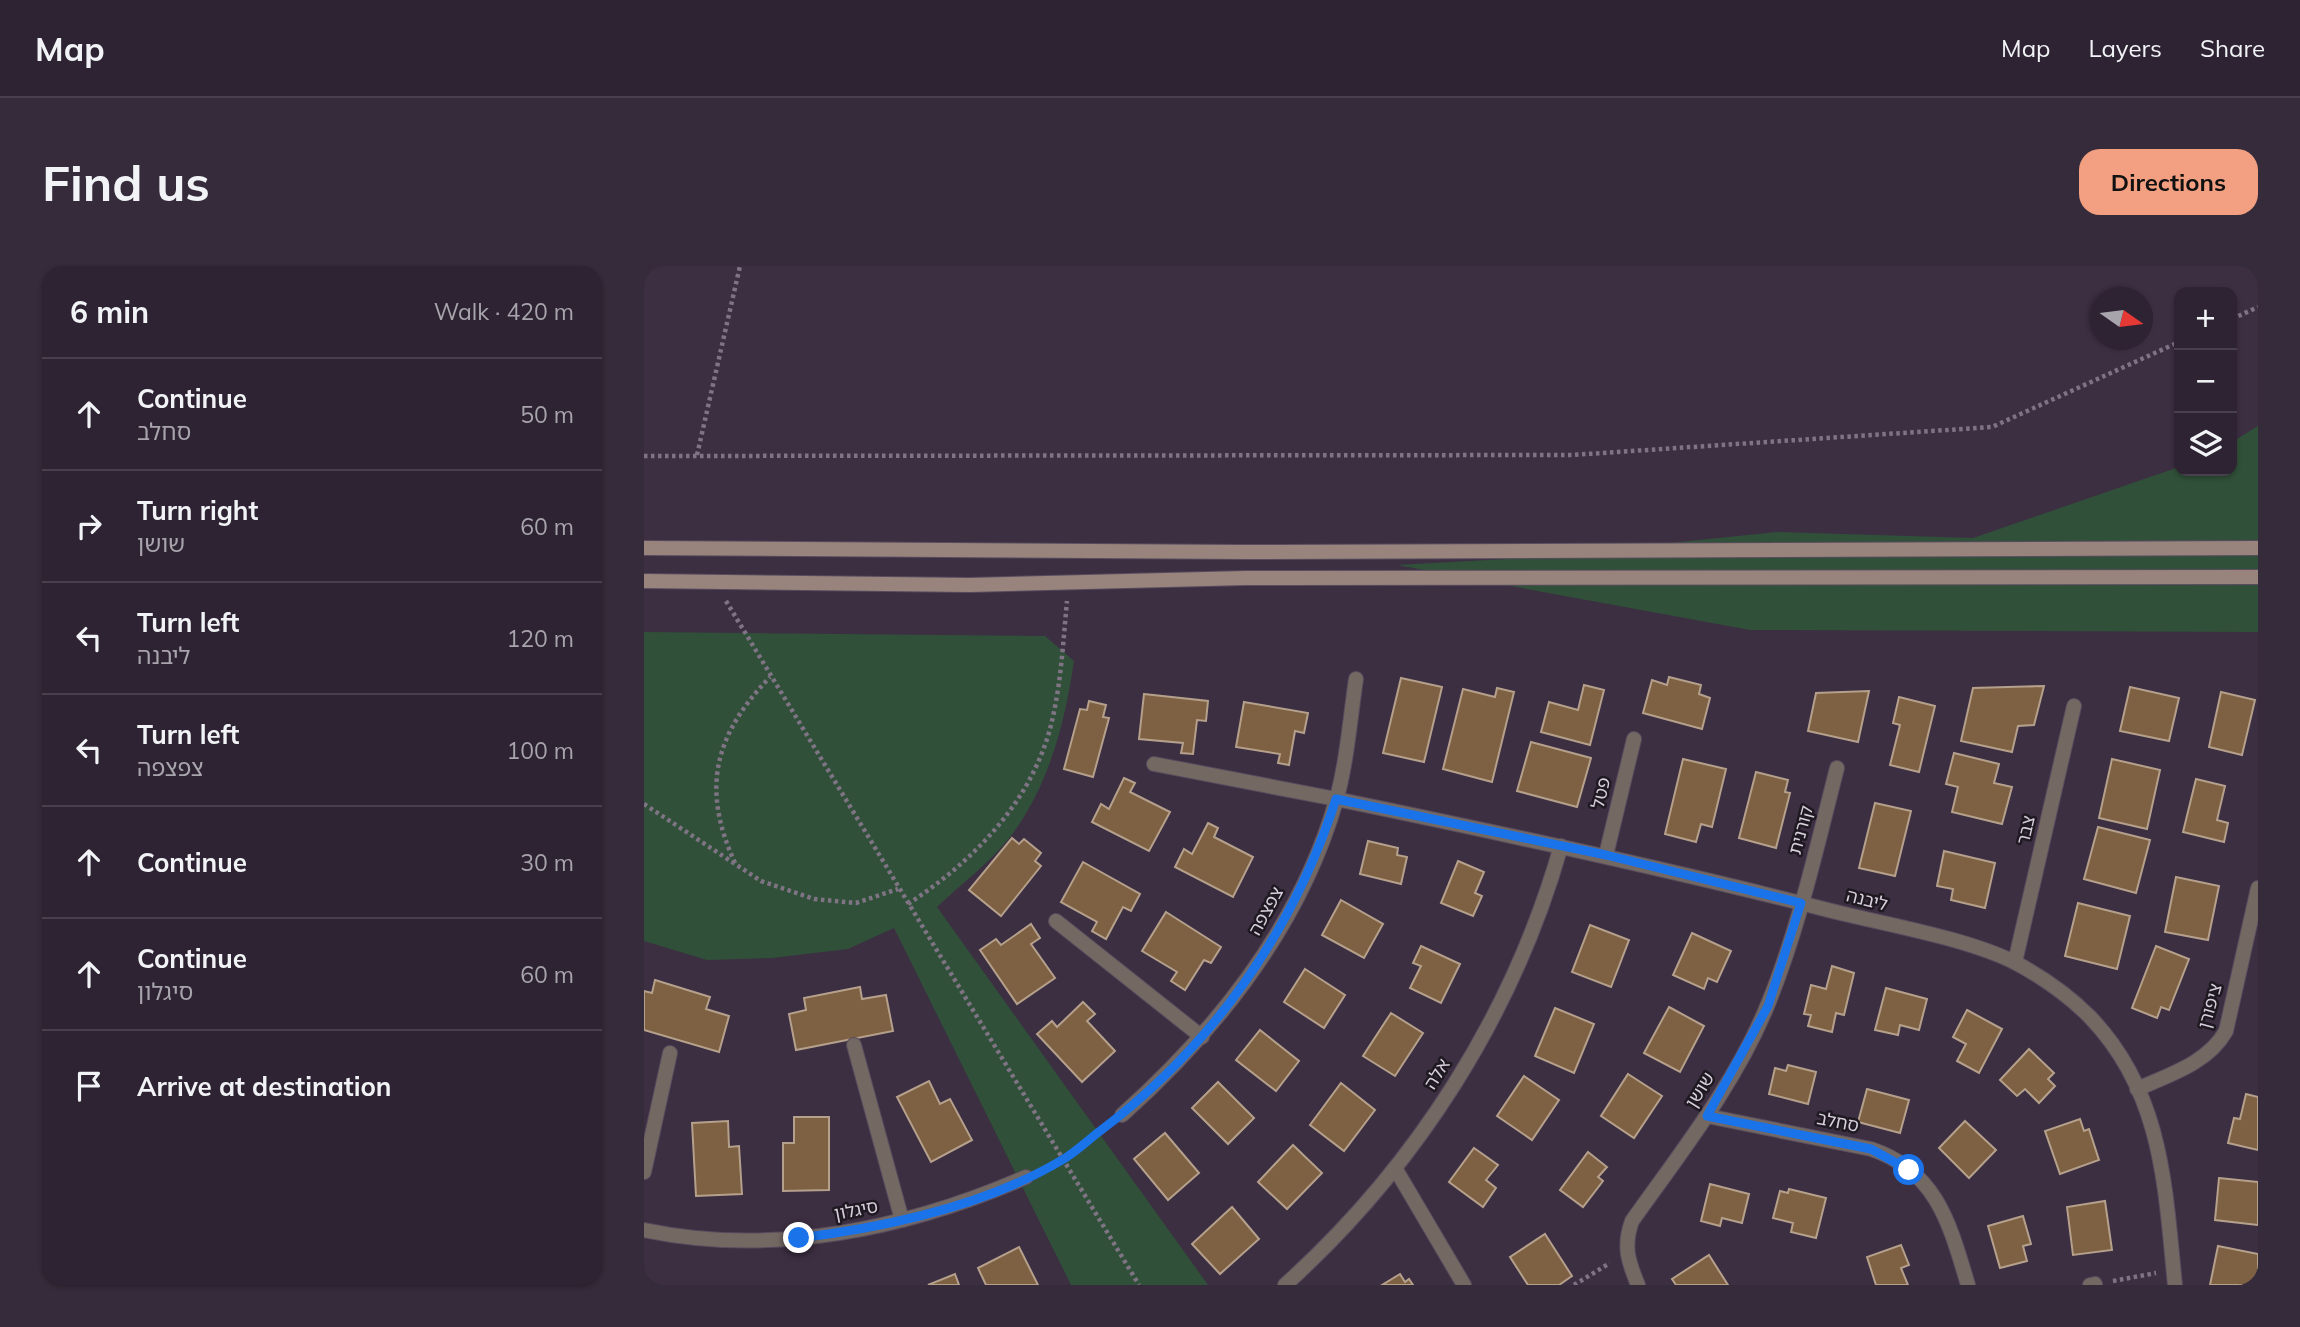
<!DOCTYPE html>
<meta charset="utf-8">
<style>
:root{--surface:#2d2332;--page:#352b3a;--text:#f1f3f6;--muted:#a7a4ac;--line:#48404d;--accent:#f2a081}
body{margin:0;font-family:Mulish,"Noto Sans Hebrew",sans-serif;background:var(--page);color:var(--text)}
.controls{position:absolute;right:21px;top:21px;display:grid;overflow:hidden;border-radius:14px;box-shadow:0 2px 5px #0004}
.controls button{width:63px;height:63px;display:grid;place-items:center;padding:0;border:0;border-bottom:2px solid var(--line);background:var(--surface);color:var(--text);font:35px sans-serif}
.compass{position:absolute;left:1446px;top:21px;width:63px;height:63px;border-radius:50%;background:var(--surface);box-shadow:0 2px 5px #0004;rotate:104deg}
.stop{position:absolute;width:21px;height:21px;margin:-16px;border:5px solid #1a73e8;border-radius:50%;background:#fff}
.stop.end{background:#1a73e8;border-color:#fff;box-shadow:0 2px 7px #0008}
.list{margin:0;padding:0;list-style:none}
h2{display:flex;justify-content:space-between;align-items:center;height:91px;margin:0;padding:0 28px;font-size:30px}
h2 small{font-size:23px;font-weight:400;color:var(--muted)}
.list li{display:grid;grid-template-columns:46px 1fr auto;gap:21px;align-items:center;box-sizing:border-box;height:112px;padding:0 28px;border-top:2px solid var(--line)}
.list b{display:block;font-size:26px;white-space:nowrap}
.list p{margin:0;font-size:23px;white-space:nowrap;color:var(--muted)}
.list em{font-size:23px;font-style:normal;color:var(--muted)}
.icon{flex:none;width:38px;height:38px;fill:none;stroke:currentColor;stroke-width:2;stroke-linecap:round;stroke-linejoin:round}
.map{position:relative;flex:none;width:1614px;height:1019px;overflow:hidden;border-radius:21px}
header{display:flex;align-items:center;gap:42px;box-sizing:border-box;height:98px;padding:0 35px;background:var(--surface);border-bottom:2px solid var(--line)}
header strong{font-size:33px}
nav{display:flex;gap:38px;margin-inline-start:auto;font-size:24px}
.intro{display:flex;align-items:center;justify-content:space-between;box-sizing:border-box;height:168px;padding:0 42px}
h1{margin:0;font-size:49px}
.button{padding:18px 32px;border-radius:21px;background:var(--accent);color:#111;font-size:24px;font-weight:700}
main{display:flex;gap:42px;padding:0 42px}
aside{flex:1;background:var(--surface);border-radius:21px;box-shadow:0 2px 5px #0004}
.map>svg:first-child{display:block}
.green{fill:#305039}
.building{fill:#7e6042;stroke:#b5a08c;stroke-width:2}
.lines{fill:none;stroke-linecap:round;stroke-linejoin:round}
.service-casing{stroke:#584c5e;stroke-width:16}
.minor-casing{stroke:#584c5e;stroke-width:16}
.secondary-casing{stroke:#584c5e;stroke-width:16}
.path{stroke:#7f7484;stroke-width:4.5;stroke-dasharray:3.5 3.5;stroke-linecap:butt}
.service{stroke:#746863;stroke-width:14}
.minor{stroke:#746863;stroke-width:14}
.secondary{stroke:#98847d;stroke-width:14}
.route{stroke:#1a73e8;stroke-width:9}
.labels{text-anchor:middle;stroke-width:5;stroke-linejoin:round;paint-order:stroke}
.street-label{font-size:18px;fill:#d7cfdb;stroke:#1f1922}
</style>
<header>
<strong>Map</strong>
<nav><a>Map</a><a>Layers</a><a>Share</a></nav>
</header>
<div class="intro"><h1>Find us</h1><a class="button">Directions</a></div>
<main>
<aside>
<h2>6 min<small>Walk · 420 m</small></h2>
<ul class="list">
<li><svg class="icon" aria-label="ahead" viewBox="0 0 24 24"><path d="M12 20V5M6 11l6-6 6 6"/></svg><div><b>Continue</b><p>סחלב</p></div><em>50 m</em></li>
<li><svg class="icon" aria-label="right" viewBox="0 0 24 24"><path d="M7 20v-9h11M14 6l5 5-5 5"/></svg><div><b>Turn right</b><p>שושן</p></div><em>60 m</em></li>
<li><svg class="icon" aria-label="left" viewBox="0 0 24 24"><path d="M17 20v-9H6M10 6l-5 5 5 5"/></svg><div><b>Turn left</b><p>ליבנה</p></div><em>120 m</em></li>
<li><svg class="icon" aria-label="left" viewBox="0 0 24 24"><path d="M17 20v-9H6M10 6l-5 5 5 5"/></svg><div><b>Turn left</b><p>צפצפה</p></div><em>100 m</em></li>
<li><svg class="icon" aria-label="ahead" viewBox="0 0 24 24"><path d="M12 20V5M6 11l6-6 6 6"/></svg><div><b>Continue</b></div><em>30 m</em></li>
<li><svg class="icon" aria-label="ahead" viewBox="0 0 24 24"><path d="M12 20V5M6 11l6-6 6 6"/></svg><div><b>Continue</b><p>סיגלון</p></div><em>60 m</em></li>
<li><svg class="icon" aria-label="arrive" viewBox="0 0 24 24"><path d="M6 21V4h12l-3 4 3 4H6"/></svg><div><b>Arrive at destination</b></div></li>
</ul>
</aside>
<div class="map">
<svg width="1614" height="1019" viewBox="0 0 1614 1019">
<rect width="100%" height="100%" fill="#3c2f42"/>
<!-- green -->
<g class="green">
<path d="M1614,160V366L1106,364L753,299L880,292L1133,266L1329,272L1535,201V205H1588V176Z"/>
<path d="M0,366L401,370L430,395C421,457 405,519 367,570C347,596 317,618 293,641L564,1019H427L250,662L204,683L128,692L63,694L0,675Z"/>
</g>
<!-- building -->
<g class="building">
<path d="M1025,411L1057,419L1055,428L1066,432L1058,463L999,447L1008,414L1023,419Z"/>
<path d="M757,412L798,421L780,496L739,487Z"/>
<path d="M940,419L960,424L946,479L897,466L905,436L934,444Z"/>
<path d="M1400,420L1390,459L1374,460L1368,486L1317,475L1329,422Z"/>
<path d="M1486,421L1535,432L1525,475L1476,465Z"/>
<path d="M853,422L870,426L848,516L799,503L819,423L851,431Z"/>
<path d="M1225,425L1214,476L1164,465L1172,427Z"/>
<path d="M1577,426L1611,434L1598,489L1565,481Z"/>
<path d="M500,428L564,435L562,455L553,454L549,488L537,487L539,477L495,473Z"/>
<path d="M1255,431L1291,440L1275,506L1246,499L1256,459L1249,457Z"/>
<path d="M445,435L462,439L459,451L465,452L449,511L420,503L436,443L443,444Z"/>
<path d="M600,436L664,447L660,467L651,465L645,499L634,497L636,488L592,481Z"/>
<path d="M887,476L947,492L933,541L873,525Z"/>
<path d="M1310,487L1355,498L1350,517L1368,521L1358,558L1308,546L1314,521L1302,518Z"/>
<path d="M1039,493L1082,503L1068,561L1057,558L1052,576L1021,568Z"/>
<path d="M1468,493L1516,504L1503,563L1455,552Z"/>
<path d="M1112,506L1144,514L1141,526L1146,527L1132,582L1095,572Z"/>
<path d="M480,512L491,517L486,526L526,546L505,585L448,556L457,538L465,543Z"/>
<path d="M1552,513L1581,520L1573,554L1584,557L1580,576L1539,566Z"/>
<path d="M1231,537L1267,545L1251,610L1215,602Z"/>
<path d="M564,557L574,562L570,571L609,591L589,631L531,601L540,583L548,588Z"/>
<path d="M1454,561L1506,574L1492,627L1440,613Z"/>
<path d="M368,572L375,578L380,573L397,587L391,595L397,600L357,650L325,624Z"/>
<path d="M724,575L754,582L753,589L763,591L757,618L716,608Z"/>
<path d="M1300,585L1351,597L1341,642L1307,634L1309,623L1293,620Z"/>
<path d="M814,595L840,606L831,627L838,630L829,650L797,637Z"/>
<path d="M439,596L496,628L487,645L479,641L462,673L448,665L453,656L417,636Z"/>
<path d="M1532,611L1575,620L1564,674L1521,666Z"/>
<path d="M697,634L739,658L720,692L678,669Z"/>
<path d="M1434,637L1486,650L1473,703L1421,690Z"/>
<path d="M522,646L577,681L567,697L560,694L541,724L527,715L533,706L498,685Z"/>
<path d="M387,658L396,672L387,678L411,712L373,738L336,684L352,673L357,679Z"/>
<path d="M946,659L985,674L967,721L928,706Z"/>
<path d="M1048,667L1087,685L1073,716L1064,712L1060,723L1029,709Z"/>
<path d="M777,680L816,698L797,737L766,722L777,700L769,697Z"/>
<path d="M1512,680L1545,693L1525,744L1517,741L1513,752L1488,742Z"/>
<path d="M1188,700L1210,707L1200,749L1192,747L1188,766L1164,760L1167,749L1160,748L1167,719L1182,723Z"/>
<path d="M661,703L701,729L680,762L640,736Z"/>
<path d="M11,714L66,731L62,743L85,750L75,786L0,764V725L8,727Z"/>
<path d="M216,721L218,733L242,729L249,765L152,784L145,748L162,744L160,732Z"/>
<path d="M1242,722L1283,733L1275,764L1256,759L1254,769L1231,764Z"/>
<path d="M439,736L451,748L443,755L471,785L438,816L393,768L408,755L413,761Z"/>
<path d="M1025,741L1060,760L1036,806L1000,787Z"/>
<path d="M911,742L950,758L930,807L891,790Z"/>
<path d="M1323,744L1358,763L1335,807L1313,795L1322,778L1309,771Z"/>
<path d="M747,747L779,767L751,810L719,790Z"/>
<path d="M616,764L655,795L632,825L592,794Z"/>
<path d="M1385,783L1410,807L1404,813L1411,820L1395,837L1381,823L1373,830L1356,814Z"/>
<path d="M1144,799L1172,806L1164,838L1125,828L1131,802L1142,805Z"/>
<path d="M984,808L1018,830L990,872L957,850Z"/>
<path d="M880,810L915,834L888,874L853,850Z"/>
<path d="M285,815L296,838L306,833L328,874L287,896L253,831Z"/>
<path d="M574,816L610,852L584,878L548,842Z"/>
<path d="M697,817L731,844L700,885L666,859Z"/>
<path d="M1223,823L1265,834L1256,867L1214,856Z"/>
<path d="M1602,828L1614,831V884L1584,877L1590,852L1596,853Z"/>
<path d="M150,851H185V924L139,925V877H150Z"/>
<path d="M1436,853L1440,865L1445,863L1455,894L1416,908L1401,865Z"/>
<path d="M84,855L85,881L95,880L98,928L52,930L48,857Z"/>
<path d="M1321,855L1352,884L1325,912L1295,882Z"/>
<path d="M521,867L555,907L524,934L490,893Z"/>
<path d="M649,879L678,907L643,943L614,916Z"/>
<path d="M830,882L854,899L842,914L852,922L839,941L805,916Z"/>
<path d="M944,886L963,901L954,911L959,915L939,941L916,924Z"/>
<path d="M1575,912L1614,916V959L1571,954Z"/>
<path d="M1066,918L1105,928L1098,957L1078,952L1076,960L1057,955Z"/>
<path d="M1145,923L1182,932L1172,972L1147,966L1149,957L1129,952L1136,925L1144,927Z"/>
<path d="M1461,935L1468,984L1429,989L1423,941Z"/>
<path d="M588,941L615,973L576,1008L548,978Z"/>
<path d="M1379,950L1387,978L1379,980L1383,995L1356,1002L1344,960Z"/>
<path d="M901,968L928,1010L915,1019H884L866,991Z"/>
<path d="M1257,979L1265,999L1257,1002L1264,1019H1232L1223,991Z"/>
<path d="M1574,980L1614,988V1019H1566Z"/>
<path d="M375,981L394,1019H342L334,1002Z"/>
<path d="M1065,989L1084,1019H1032L1028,1013Z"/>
<path d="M311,1008L315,1019H284Z"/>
<path d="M756,1008L761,1016L765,1013L769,1019H738Z"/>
</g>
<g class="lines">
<!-- service casing -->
<g class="service-casing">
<g id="service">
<path d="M510,498L692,533"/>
<path d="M412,655L558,771"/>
<path d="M210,779L258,954"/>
<path d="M751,902L820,1019"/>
<path d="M0,906L26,787"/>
</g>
</g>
<!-- minor casing -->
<g class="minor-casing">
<g id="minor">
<path d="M692,533C857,567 1021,602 1184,644C1239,658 1323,672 1372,697C1398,711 1425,730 1446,751C1519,827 1521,921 1531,1019"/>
<path d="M962,589L990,473"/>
<path d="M1371,696L1430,440"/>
<path d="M1493,823C1525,809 1564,797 1582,765L1614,622"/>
<path d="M478,849C573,764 656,660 692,535C703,496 706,453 712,413"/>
<path d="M1063,850L1227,883C1293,905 1306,959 1324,1019"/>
<path d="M0,964C129,991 263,963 382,911"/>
<path d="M641,1019C772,901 869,749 917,580"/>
<path d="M994,1019C984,995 979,980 988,955C1037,886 1092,817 1124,738C1155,662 1173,580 1193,502"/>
<path d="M1446,1019L1451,1018"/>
</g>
</g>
<!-- secondary casing -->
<g class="secondary-casing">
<g id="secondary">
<path d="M0,282L600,286L1614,282"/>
<path d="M0,315L325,319L602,312L1614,311"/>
</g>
</g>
<!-- path -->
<g class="path">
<path d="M1588,53L1614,41"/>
<path d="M53,189L96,0"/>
<path d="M0,190L928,189L1348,161L1535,76"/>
<path d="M82,335L495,1019"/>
<path d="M0,538L117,615L170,633L212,637L254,623"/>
<path d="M91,597C57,523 70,469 126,411"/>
<path d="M264,638C328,596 385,539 406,463C417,421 419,377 423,335"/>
<path d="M398,904L419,894L463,860"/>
<path d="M1469,1015L1512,1007"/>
<path d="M930,1019L966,997"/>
</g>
<!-- service -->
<use href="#service" class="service"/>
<!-- minor -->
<use href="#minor" class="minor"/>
<!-- secondary -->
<use href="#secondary" class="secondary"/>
</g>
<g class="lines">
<!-- route -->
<path class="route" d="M155,972C244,961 341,940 418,894C432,886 444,874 456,865C568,781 649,666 692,533L962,589L1157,637L1124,740L1063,850L1227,883L1265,904"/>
</g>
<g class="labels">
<!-- street labels -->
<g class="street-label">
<text transform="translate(957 527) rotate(-77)" y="6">פטל</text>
<text transform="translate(1157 564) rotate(-75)" y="6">קורנית</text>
<text transform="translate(1382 564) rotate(-77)" y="6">צבר</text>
<text transform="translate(1223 634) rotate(14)" y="6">ליבנה</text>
<text transform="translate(622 645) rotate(-61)" y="6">צפצפה</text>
<text transform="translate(1566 740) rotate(-74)" y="6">ציפורן</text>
<text transform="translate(793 808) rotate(-58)" y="6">אלה</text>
<text transform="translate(1056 824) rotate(-58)" y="6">שושן</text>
<text transform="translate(1194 856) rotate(11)" y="6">סחלב</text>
<text transform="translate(212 944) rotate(-11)" y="6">סיגלון</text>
</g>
</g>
</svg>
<div class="controls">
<button>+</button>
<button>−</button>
<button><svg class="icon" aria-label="layers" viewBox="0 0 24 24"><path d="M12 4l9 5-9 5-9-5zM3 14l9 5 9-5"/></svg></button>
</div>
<svg class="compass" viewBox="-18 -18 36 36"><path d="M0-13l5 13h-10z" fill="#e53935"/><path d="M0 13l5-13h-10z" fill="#a7a4ac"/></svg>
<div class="stop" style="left:1265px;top:904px"></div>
<div class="stop end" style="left:155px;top:972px"></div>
</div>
</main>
